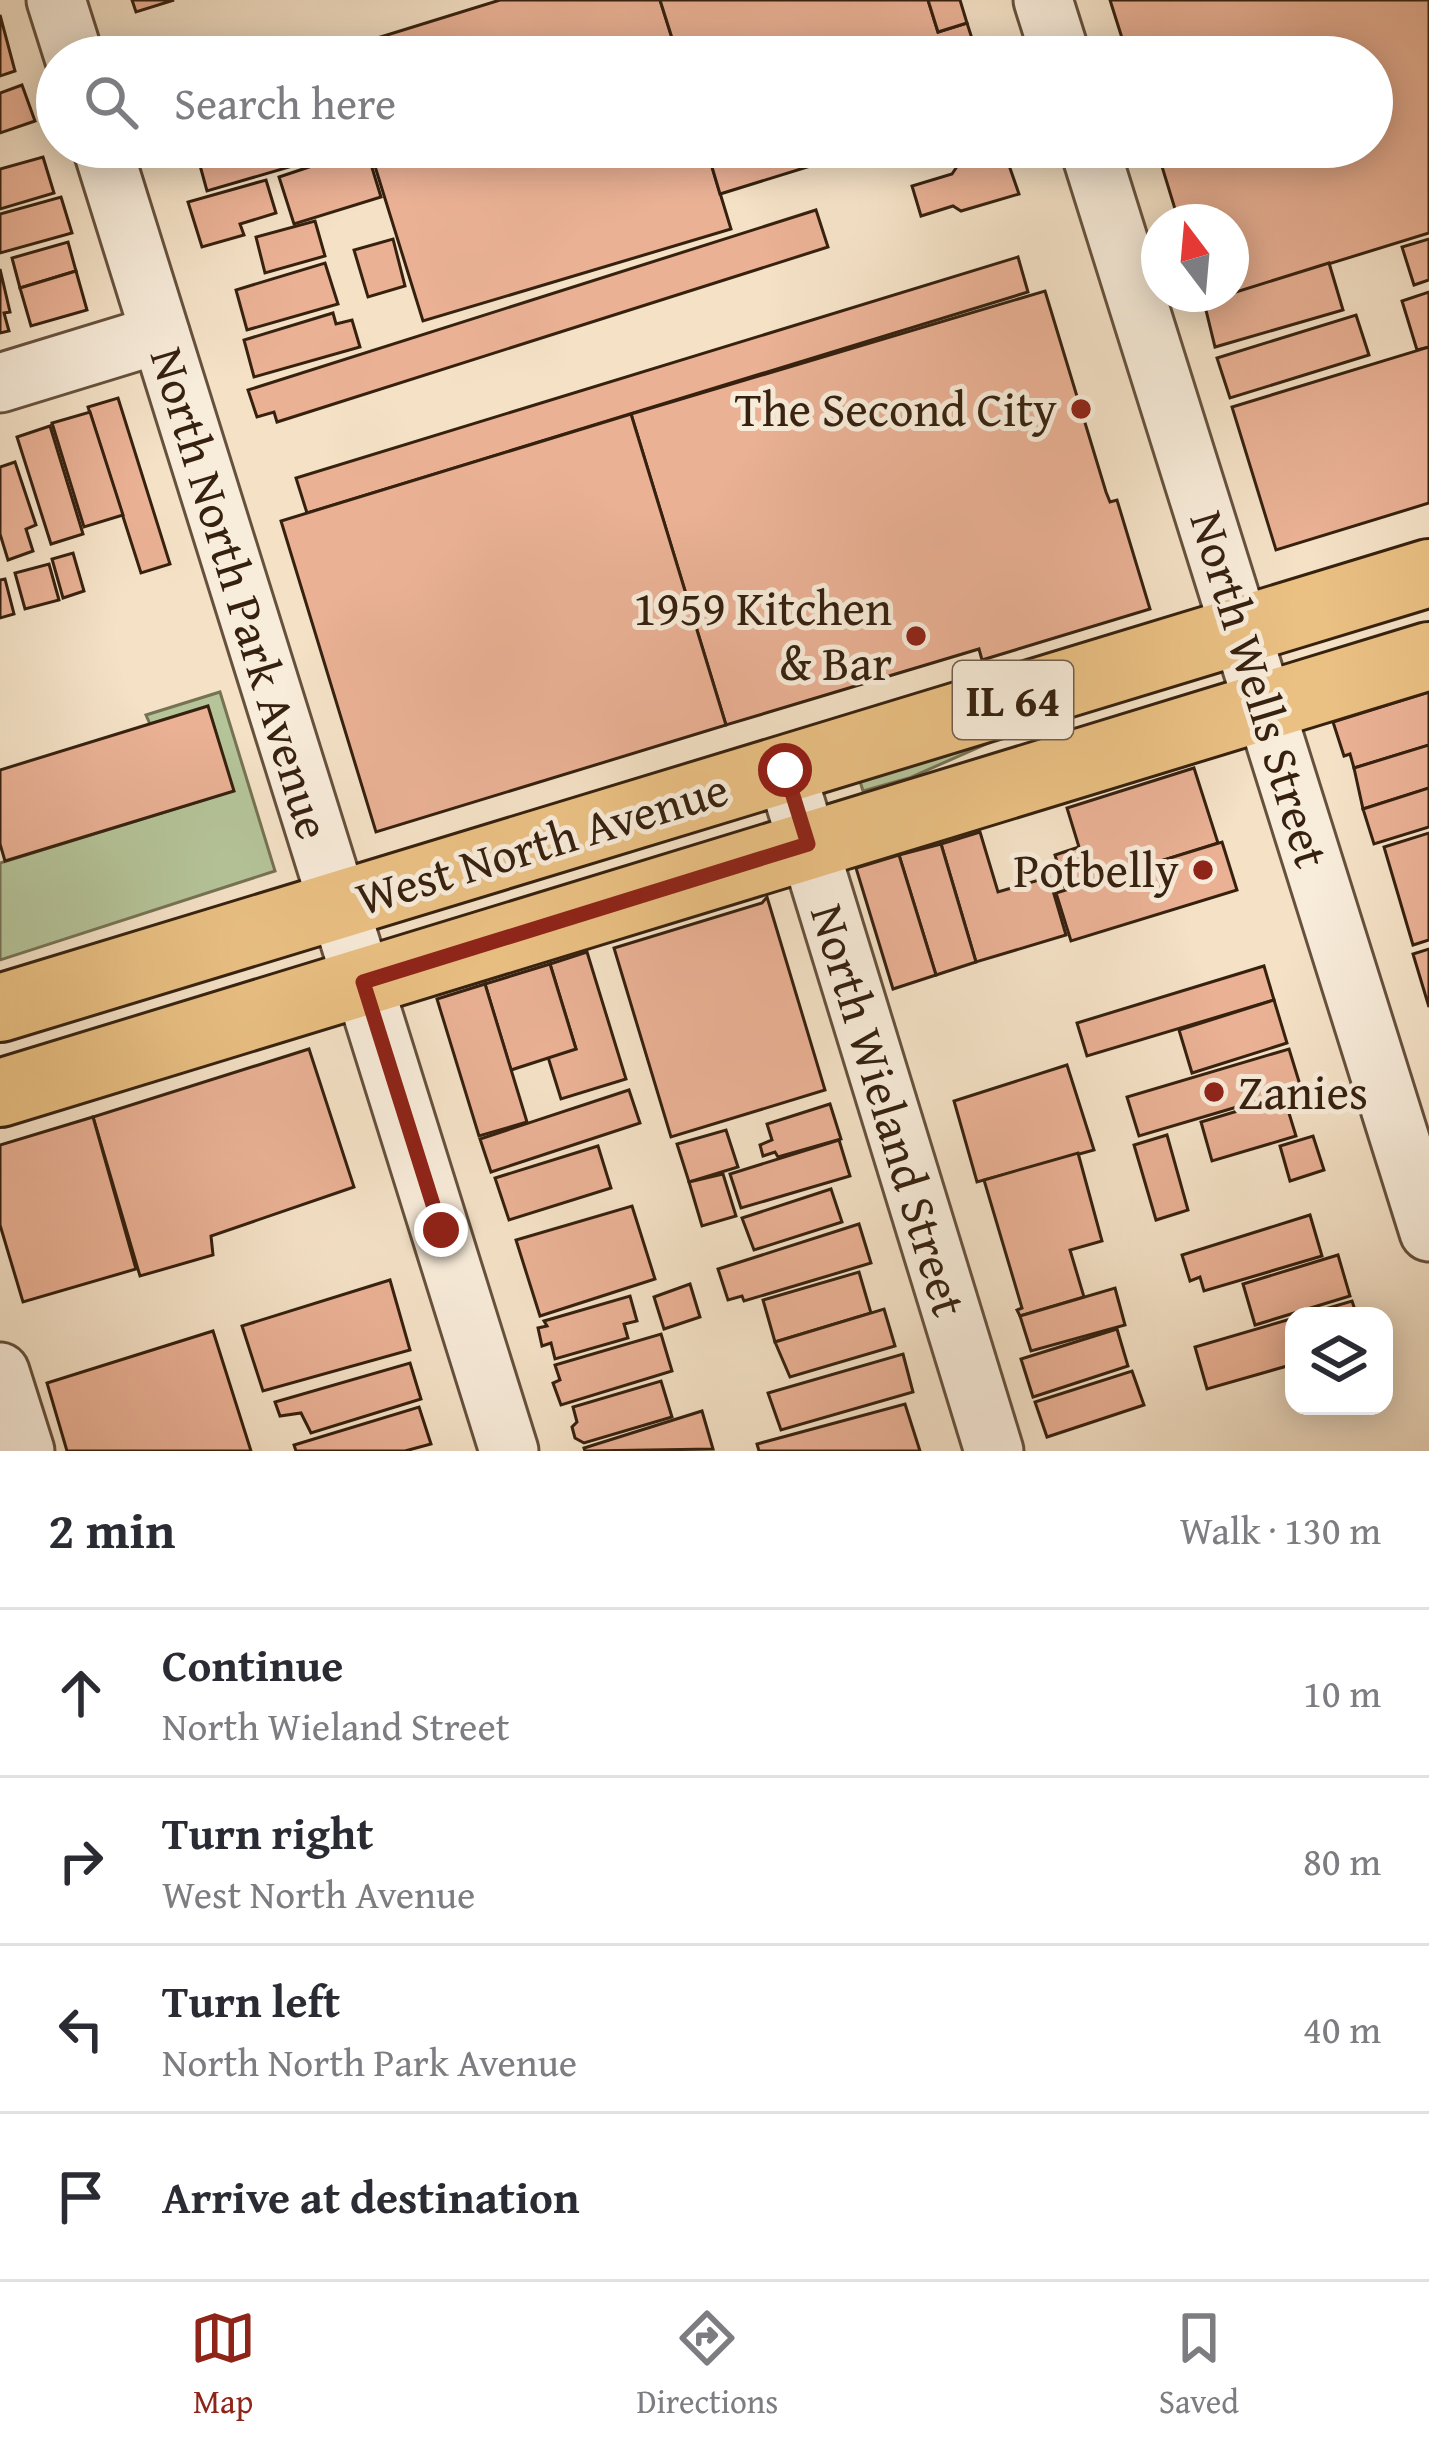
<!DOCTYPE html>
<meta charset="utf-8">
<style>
:root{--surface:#fff;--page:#f7f7f7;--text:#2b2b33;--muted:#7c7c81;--line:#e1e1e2;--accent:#8f2418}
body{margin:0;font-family:"Gentium Book Plus",serif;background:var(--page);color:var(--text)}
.controls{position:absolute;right:36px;bottom:36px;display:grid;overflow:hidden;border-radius:24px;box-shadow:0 6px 30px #0003}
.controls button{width:108px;height:108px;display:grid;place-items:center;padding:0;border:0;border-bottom:3px solid var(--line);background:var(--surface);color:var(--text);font:60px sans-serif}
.compass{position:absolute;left:1141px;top:204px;width:108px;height:108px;border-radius:50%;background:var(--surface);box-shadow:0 6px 30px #0003;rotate:344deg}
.stop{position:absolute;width:36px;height:36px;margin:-27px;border:9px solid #8f2418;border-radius:50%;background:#fff}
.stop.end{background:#8f2418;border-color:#fff;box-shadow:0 3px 12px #0008}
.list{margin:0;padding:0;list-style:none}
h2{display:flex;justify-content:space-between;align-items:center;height:156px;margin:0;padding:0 48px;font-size:51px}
h2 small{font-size:39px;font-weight:400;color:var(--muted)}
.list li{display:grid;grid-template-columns:78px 1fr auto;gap:36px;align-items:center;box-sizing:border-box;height:168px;padding:0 48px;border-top:3px solid var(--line)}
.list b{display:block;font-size:45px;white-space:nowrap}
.list p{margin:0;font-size:39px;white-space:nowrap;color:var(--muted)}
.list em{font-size:39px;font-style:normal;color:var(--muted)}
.icon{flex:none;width:66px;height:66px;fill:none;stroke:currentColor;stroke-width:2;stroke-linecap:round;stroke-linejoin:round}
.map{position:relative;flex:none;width:1429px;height:1451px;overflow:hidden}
.search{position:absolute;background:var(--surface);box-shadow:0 6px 30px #0003;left:36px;right:36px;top:36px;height:132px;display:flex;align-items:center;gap:30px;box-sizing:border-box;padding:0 42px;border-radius:66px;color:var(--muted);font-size:45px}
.sheet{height:828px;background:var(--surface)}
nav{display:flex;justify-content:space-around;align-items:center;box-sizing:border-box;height:168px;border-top:3px solid var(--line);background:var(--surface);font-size:33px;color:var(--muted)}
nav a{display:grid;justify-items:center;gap:6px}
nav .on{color:var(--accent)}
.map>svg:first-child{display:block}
.green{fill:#b5c499;stroke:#767254;stroke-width:3}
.building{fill:#eab195;stroke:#36210f;stroke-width:3}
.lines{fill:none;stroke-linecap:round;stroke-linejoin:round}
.minor-casing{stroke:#66513d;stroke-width:63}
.major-casing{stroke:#36210f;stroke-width:72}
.minor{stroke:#f8ecda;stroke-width:57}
.major{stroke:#eac083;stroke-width:66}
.route{stroke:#8f2418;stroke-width:15}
.poi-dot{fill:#8f2418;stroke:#f8ecda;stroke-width:4.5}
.labels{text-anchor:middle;stroke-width:10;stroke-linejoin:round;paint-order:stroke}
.shield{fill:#f8ecda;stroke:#705e4c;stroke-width:3}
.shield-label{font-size:45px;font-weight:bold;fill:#36210f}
.poi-label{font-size:48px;fill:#36210f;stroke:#f8ecda;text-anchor:end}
.street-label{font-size:48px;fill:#36210f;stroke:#f8ecda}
</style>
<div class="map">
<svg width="1429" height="1451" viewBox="0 0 1429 1451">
<rect width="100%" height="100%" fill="#f4e1c6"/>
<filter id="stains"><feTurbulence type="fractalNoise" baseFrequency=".00167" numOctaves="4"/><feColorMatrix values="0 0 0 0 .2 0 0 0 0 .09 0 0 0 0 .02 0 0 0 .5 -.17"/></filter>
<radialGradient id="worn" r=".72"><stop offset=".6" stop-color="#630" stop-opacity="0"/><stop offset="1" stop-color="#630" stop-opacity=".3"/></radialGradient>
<!-- green -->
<g class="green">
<path d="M220,692L275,871L0,960V863L233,791L208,707L150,724L146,715Z"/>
<path d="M989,735L991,742L909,778L863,791L857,772Z"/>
</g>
<!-- building -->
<g class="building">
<path d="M132,0H174L136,12Z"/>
<path d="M500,0H660L678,57H380L374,39Z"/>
<path d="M660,0H928L938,32L967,23L978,57H678Z"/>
<path d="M928,0H960L967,23L938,32Z"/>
<path d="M1110,0H1429V233L1231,294V222H1179L1156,147H1372V57H1128Z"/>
<path d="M0,15L15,71L0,76Z"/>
<path d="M22,85L35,121L0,133V93Z"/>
<path d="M210,147H309L313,160L207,191L196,151Z"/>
<path d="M369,147H706L731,229L423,321Z"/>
<path d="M706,147H872L720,194Z"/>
<path d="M366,148L381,197L294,224L279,177Z"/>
<path d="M1004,151L1019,194L961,211L953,206L921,216L912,186L952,174L958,165Z"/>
<path d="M43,157L54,193L0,209V169Z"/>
<path d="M266,180L276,213L240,224L244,235L202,247L188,202Z"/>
<path d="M61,197L72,233L0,253V214Z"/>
<path d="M816,210L828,247L277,422L274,412L257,417L248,390Z"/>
<path d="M315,221L325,256L265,273L256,237Z"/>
<path d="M393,239L405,286L368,297L354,250Z"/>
<path d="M1429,239V280L1414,285L1402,247Z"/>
<path d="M68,242L76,271L20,288L12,258Z"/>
<path d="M1018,257L1028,292L307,513L296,478Z"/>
<path d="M325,263L338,304L247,330L236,290Z"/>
<path d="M1329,263L1343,310L1215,347L1204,302Z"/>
<path d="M0,269L10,312L4,313L9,331L0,333Z"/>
<path d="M76,271L87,310L31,326L20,288Z"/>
<path d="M1045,291L1106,492L1110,502L1117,500L1150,609L982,660L979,649L726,725L631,414Z"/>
<path d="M1429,292V347L1417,350L1402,301Z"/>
<path d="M333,313L336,324L352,320L360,347L254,377L244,340Z"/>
<path d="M1356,315L1369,355L1230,398L1217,358Z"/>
<path d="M1429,347V503L1276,550L1232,407Z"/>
<path d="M118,398L170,564L141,573L88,407Z"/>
<path d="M90,412L123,515L84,527L52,423Z"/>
<path d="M631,414L726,725L376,832L281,521Z"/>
<path d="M50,426L83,534L51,544L17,437Z"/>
<path d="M15,462L36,525L26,529L33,551L8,560L0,534V467Z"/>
<path d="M73,553L84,591L63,598L52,559Z"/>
<path d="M49,564L59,600L25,609L15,573Z"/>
<path d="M5,579L14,614L0,618V580Z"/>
<path d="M1429,692V745L1354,768L1350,754L1344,756L1333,722Z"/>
<path d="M208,706L234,791L5,861L0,844V770Z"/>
<path d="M1429,745V788L1363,809L1354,768Z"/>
<path d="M1194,768L1218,843L1066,891L1055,855L1079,847L1067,808Z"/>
<path d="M1429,788V827L1374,844L1363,809Z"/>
<path d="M980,832L998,892L1049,877L1066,935L976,962L941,844Z"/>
<path d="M1429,833V940L1413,945L1384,847Z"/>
<path d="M1222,842L1237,890L1071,941L1056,893Z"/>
<path d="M941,844L976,962L936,975L899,855Z"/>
<path d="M899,855L936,975L893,989L856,868Z"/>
<path d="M767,897L825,1090L671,1137L614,948L762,903Z"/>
<path d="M1429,949V1007L1413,954Z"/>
<path d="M587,952L626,1079L561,1099L548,1057L576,1049L550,964Z"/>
<path d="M550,964L576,1049L511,1070L485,984Z"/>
<path d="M1264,966L1274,1000L1087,1056L1077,1023Z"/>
<path d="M485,984L527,1122L479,1136L437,999Z"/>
<path d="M1274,1000L1287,1043L1192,1073L1179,1030Z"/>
<path d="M309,1049L354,1187L211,1236L213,1255L140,1276L93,1117Z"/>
<path d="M1289,1049L1301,1088L1139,1136L1127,1097Z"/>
<path d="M1067,1065L1094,1150L977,1182L954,1101Z"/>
<path d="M629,1090L640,1123L491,1172L480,1139Z"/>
<path d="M1284,1097L1296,1136L1212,1161L1201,1122Z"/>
<path d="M830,1104L841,1139L778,1157L775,1152L763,1156L760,1145L772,1140L767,1124Z"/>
<path d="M93,1117L136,1269L23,1302L0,1225V1145Z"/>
<path d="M726,1130L738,1167L689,1182L677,1144Z"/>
<path d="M1167,1135L1188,1210L1156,1220L1134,1145Z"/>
<path d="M1313,1136L1324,1170L1290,1181L1280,1146Z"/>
<path d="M839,1140L850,1176L741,1208L730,1174Z"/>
<path d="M598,1146L611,1188L509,1220L495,1178Z"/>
<path d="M1078,1153L1102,1241L1070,1250L1084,1297L1020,1316L1017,1310L1022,1308L984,1180Z"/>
<path d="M723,1174L736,1216L702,1226L689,1182Z"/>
<path d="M831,1189L842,1222L754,1250L742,1218Z"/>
<path d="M632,1206L655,1279L540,1316L516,1240Z"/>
<path d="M1310,1215L1322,1256L1204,1291L1200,1277L1190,1281L1182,1255Z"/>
<path d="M859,1224L871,1263L744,1301L742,1296L728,1300L718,1269Z"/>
<path d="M1338,1255L1350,1296L1255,1325L1243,1284Z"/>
<path d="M859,1272L871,1313L775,1342L763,1300Z"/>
<path d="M390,1280L410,1350L263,1391L242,1326Z"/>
<path d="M690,1284L700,1317L664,1329L654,1297Z"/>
<path d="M1115,1288L1125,1325L1031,1351L1020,1316Z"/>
<path d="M630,1296L637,1321L624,1324L628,1338L555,1359L551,1343L542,1346L538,1328L547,1326L544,1321Z"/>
<path d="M1352,1301L1357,1316H1301Z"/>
<path d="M884,1309L895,1346L790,1377L775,1342Z"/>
<path d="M1294,1318V1364L1207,1389L1195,1347Z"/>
<path d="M1117,1329L1128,1366L1033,1397L1021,1359Z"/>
<path d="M213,1331L251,1451H67L47,1383Z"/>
<path d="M661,1334L672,1371L561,1405L553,1383L560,1380L555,1365Z"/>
<path d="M903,1354L913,1392L781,1430L768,1393Z"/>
<path d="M410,1363L421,1399L311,1433L301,1413L280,1416L275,1402Z"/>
<path d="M1132,1371L1144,1405L1047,1437L1035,1402Z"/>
<path d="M661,1381L672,1417L584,1443L575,1438L572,1427L577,1422L573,1407Z"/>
<path d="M905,1404L920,1451H759L757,1444Z"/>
<path d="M419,1407L431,1444L405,1451H296L294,1445Z"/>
<path d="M702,1411L713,1449L585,1451L584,1448Z"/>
</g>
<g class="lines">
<!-- minor casing -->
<g class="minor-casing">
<g id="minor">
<path d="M56,0L74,57"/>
<path d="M1043,0L1061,57"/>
<path d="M102,147L509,1451"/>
<path d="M1089,147L1429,1232"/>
<path d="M0,383L160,334"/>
<path d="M785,769L994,1451"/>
<path d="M0,1372L25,1451"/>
</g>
</g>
<!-- major casing -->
<g class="major-casing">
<g id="major">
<path d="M0,1008L1429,573"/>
<path d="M0,1093L1429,656"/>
</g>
</g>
<!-- minor -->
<use href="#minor" class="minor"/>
<!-- major -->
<use href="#major" class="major"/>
</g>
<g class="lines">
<!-- route -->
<path class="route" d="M441,1230L363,982L808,844L785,770"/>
</g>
<!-- markers -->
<g class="poi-dot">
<circle cx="1081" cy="409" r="12"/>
<circle cx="916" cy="636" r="12"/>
<circle cx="1203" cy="870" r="12"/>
<circle cx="1214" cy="1092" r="12"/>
</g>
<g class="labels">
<!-- shield labels -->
<rect class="shield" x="953" y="661" width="120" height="78" rx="9"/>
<g class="shield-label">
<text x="1013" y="716">IL 64</text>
</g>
<!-- poi labels -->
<g class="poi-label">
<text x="1057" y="426">The Second City</text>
<text x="892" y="625">1959 Kitchen<tspan x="892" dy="55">&amp; Bar</tspan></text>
<text x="1179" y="887">Potbelly</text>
<text x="1238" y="1109" text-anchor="start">Zanies</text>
</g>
<!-- street labels -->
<g class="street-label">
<text transform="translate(241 593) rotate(73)" y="17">North North Park Avenue</text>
<text transform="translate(1260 689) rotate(73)" y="17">North Wells Street</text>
<text transform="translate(542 843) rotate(-17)" y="17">West North Avenue</text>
<text transform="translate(889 1110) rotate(73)" y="17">North Wieland Street</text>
</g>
</g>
<rect width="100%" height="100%" filter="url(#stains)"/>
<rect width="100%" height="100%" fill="url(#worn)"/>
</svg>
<div class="controls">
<button><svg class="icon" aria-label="layers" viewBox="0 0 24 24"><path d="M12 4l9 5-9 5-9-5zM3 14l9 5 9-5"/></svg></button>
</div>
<svg class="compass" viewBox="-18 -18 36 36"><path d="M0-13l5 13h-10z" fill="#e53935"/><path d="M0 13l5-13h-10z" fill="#7c7c81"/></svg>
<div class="stop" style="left:785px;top:770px"></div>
<div class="stop end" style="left:441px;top:1230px"></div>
<div class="search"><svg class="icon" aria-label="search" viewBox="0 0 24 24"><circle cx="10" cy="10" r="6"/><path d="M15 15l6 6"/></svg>Search here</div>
</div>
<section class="sheet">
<h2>2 min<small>Walk · 130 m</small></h2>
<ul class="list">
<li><svg class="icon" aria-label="ahead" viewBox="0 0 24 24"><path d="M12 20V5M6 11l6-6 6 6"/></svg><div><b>Continue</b><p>North Wieland Street</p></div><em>10 m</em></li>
<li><svg class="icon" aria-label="right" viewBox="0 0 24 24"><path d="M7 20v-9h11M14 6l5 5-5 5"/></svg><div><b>Turn right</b><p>West North Avenue</p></div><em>80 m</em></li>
<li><svg class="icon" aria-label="left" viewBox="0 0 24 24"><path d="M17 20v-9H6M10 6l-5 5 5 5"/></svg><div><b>Turn left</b><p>North North Park Avenue</p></div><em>40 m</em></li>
<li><svg class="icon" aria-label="arrive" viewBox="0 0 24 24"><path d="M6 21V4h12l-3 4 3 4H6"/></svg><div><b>Arrive at destination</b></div></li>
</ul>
</section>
<nav>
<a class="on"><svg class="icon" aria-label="map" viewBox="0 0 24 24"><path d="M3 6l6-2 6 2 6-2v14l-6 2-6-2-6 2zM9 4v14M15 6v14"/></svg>Map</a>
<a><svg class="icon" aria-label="directions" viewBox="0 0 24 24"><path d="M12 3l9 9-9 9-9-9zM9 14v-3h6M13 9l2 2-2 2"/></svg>Directions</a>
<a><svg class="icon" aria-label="saved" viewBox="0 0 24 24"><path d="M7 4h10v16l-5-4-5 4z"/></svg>Saved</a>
</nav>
